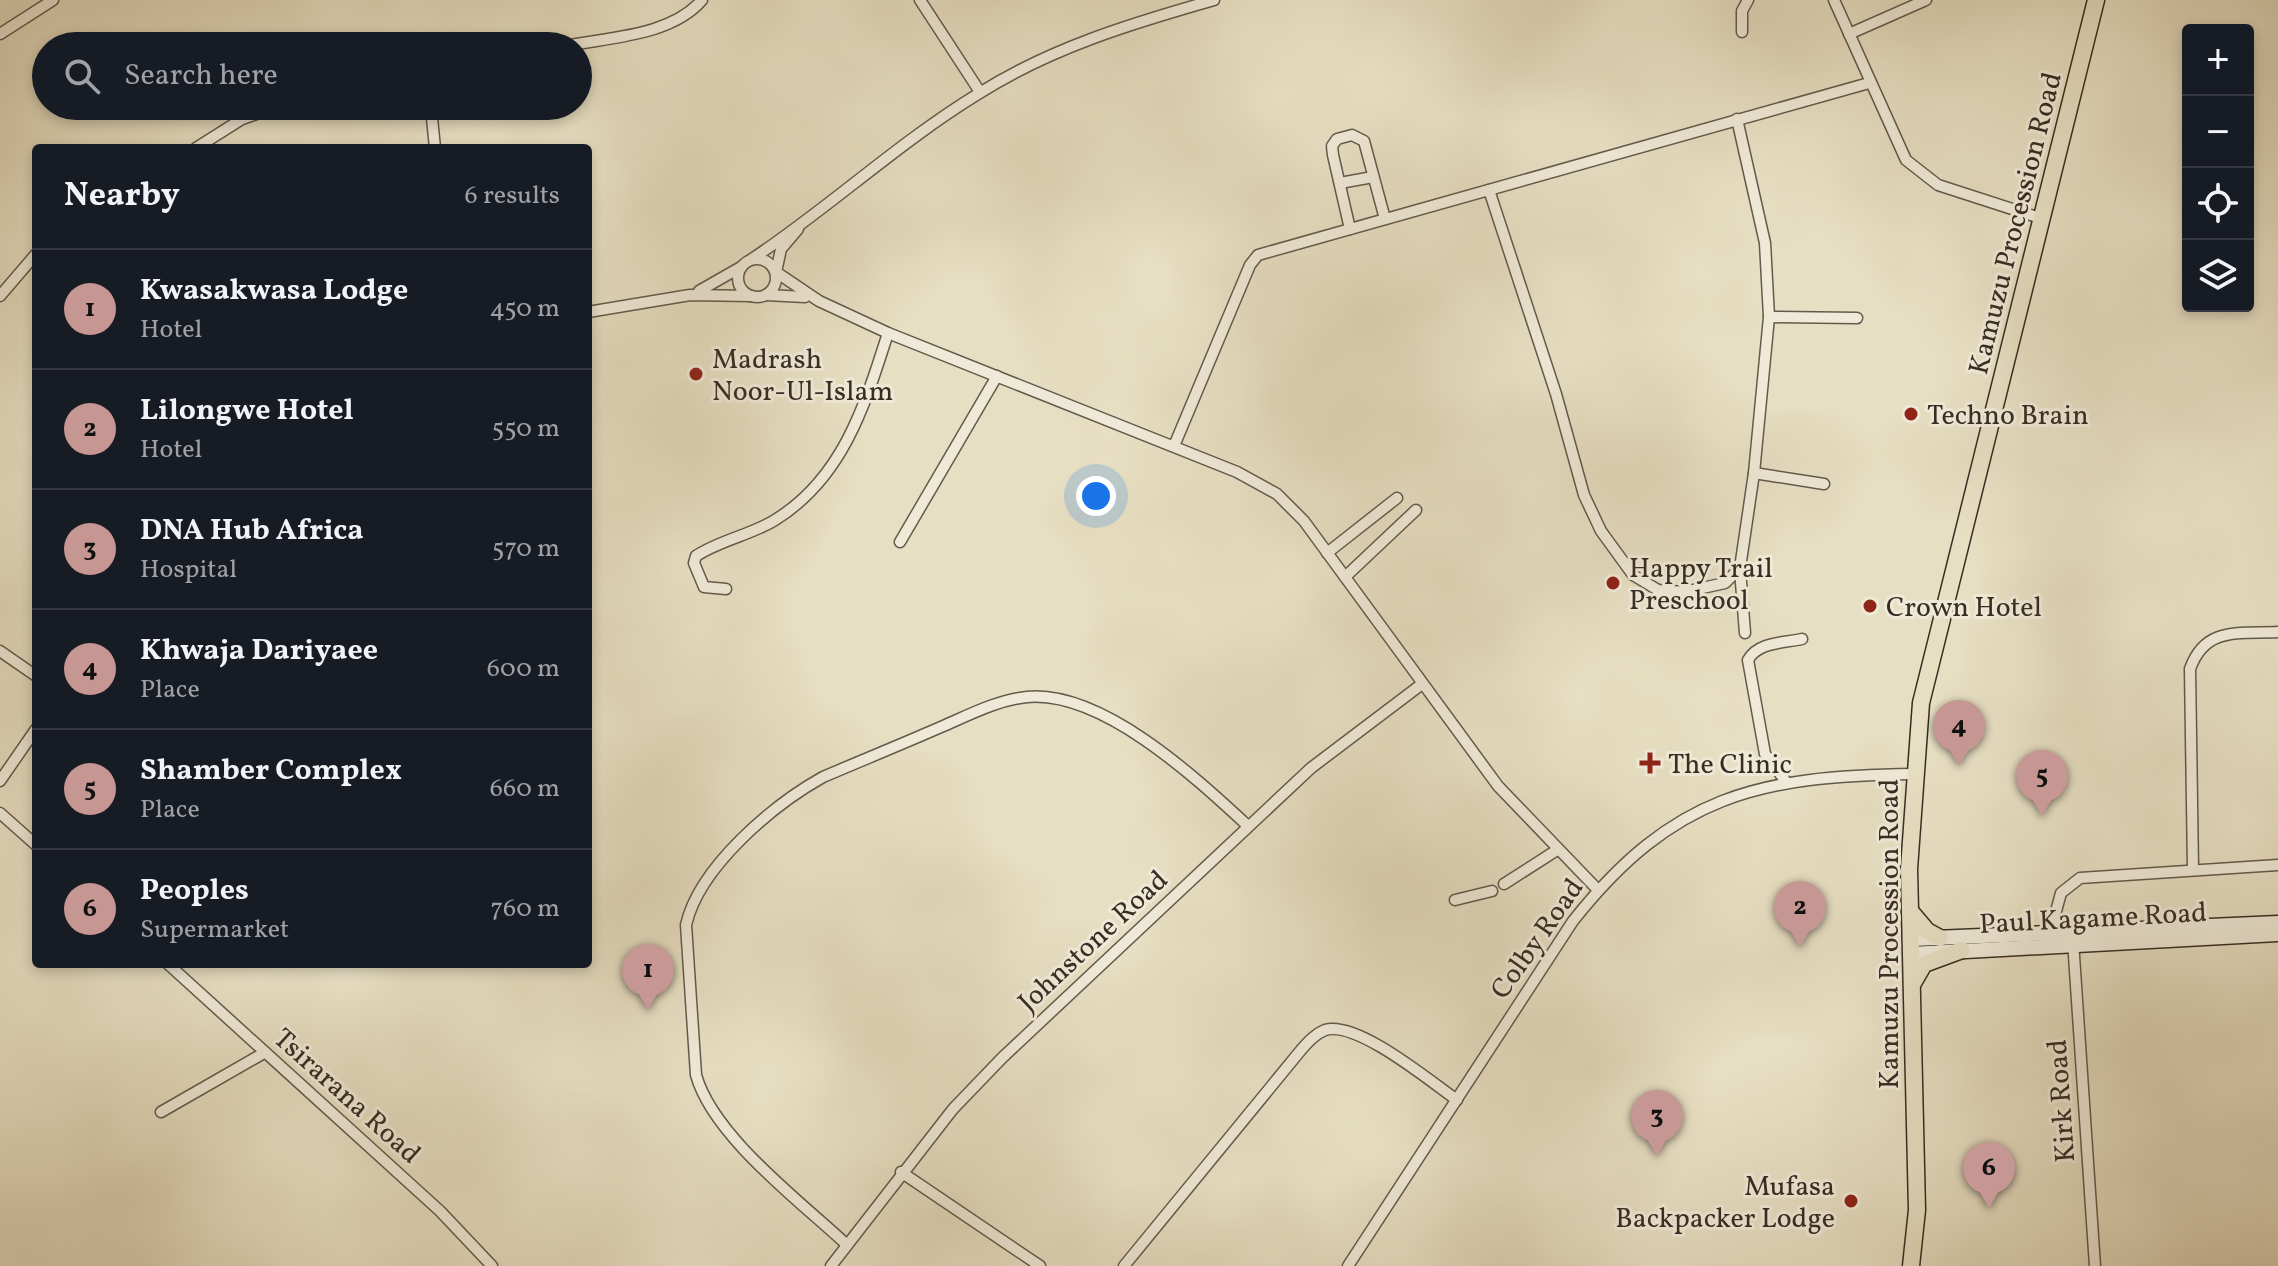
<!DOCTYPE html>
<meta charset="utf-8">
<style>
:root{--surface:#171b24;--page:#242831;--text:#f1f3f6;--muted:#9ea1a6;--line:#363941;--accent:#c59692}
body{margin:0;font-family:Vollkorn,serif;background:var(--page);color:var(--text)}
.controls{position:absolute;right:24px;top:24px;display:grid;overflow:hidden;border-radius:8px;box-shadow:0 4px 12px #0003}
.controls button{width:72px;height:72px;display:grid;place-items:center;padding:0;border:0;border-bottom:2px solid var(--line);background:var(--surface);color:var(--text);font:40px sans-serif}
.you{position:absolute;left:1096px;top:496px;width:28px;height:28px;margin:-20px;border:6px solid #fff;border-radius:50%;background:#1a73e8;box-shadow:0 0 0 12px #1a73e833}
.badge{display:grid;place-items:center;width:52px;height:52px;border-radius:50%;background:var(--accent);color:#111;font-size:26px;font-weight:700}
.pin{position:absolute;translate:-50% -66px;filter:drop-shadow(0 2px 4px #0008)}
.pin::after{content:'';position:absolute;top:42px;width:28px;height:24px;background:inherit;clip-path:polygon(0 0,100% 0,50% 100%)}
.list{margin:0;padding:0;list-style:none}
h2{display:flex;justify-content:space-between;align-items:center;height:104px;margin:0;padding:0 32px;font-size:34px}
h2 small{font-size:26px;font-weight:400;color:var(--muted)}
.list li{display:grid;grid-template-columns:52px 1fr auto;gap:24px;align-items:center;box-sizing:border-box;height:120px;padding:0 32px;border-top:2px solid var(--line)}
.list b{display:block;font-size:30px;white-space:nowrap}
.list p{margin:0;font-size:26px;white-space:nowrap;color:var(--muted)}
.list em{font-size:26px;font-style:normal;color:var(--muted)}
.icon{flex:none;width:44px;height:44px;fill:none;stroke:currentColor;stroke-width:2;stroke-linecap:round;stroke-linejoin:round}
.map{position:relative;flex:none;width:2278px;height:1266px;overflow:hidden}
.search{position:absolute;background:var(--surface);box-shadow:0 4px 12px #0003;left:32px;top:32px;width:560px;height:88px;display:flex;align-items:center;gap:20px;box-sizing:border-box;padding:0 28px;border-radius:44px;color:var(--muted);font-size:30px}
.panel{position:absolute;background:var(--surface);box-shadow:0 4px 12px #0003;left:32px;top:144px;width:560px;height:824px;border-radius:8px}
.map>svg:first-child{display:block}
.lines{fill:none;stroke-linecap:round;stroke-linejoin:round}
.minor-casing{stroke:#635a4b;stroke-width:13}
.secondary-casing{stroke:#372d23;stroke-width:17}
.trunk-casing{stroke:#372d23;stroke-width:19}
.minor{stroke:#efead8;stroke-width:10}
.secondary{stroke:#efead8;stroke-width:14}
.trunk{stroke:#e7dfc3;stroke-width:16}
.poi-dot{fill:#8f2418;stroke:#efead8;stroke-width:3}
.labels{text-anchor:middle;stroke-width:6;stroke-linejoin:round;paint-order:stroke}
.street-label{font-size:28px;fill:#372d23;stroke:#efead8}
.poi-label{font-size:28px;fill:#372d23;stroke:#efead8;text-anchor:start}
</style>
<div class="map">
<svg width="2278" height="1266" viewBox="0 0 2278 1266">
<rect width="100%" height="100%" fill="#e7dfc3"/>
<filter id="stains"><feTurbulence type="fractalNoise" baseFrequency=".0025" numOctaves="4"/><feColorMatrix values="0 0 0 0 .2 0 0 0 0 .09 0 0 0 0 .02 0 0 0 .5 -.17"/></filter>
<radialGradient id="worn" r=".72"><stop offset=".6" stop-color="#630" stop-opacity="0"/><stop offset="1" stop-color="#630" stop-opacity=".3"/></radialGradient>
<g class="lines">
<!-- minor casing -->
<g class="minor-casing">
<g id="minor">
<path d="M920,0L980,92"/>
<path d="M1834,0L1906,160L1938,185L2043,219"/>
<path d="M1742,32V11L1748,0"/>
<path d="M0,34L53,0"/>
<path d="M1849,34L1926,0"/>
<path d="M566,46C610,37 671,36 702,0"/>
<path d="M435,106L432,118L435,148"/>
<path d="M196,148L242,119L280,106"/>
<path d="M1340,183L1373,177"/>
<path d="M1489,190L1556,394L1584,495L1601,531L1633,575L1658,590L1684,592L1725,583L1740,568L1754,473L1769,317L1765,243L1737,119"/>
<path d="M798,229L781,249L776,272L819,301L888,333L1237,472L1277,494L1304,521L1498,786L1598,890"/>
<path d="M1350,229L1333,155L1332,146L1337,139L1352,135L1364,141L1385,219"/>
<circle cx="757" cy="278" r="19"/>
<path d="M752,259C830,207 898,143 978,94C1050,48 1133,23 1214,0"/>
<path d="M699,291L741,267"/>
<path d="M766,295L805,297"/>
<path d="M0,296L36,254"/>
<path d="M588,312L690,295L752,296"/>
<path d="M1769,317L1857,318"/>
<path d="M1174,446L1250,265L1258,255L1869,83"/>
<path d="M1754,473L1824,484"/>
<path d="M900,542L997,376"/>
<path d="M1327,553L1397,498"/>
<path d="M1740,570L1745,633"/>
<path d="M1345,577L1416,510"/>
<path d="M726,589L704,587L694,563L696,556C720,540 751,535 775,520C843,478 865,405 888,333"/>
<path d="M0,651L36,676"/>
<path d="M0,781L36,729"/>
<path d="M1787,783L1765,754L1748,660C1758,642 1783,643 1802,639"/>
<path d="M0,813L36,845"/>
<path d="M2193,870L2190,669C2205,626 2239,634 2278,632"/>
<path d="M1504,884L1557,850"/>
<path d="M1455,900L1492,891"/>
<path d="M2049,937L2061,893L2080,878L2278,865"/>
<path d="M2073,941L2095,1266"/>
<path d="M168,964L440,1211L492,1266"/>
<path d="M161,1112L264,1053"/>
<path d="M901,1172L1040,1266"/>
<path d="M847,1245C800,1201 713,1136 696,1075L686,925C699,867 773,805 823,777C863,760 902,744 941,727C969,715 997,700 1027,697C1102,690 1196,778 1248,826"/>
<path d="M831,1266L953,1109L1002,1058L1311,768L1422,684"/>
<path d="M1124,1266L1301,1050C1308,1042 1315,1034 1325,1030C1357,1020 1431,1082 1457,1100"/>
<path d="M1348,1266L1573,921C1673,795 1758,776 1914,774"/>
</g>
</g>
<!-- secondary casing -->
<g class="secondary-casing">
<g id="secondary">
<path d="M1911,939L2278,923"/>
<path d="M1911,954L2278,934"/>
</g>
</g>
<!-- trunk casing -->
<g class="trunk-casing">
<g id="trunk">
<path d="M1910,911L1927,931L1940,938"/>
<path d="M1913,983L1924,964L1962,950"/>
<path d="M1911,1266L1917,1210L1909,869L1921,703L2096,0"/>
</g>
</g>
<!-- minor -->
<use href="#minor" class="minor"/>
<!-- secondary -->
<use href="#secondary" class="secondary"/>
<!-- trunk -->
<use href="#trunk" class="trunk"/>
</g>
<!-- markers -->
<g class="poi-dot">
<circle cx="696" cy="374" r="8"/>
<circle cx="1911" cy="414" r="8"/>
<circle cx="1613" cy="583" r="8"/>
<circle cx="1870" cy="606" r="8"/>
<path d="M1646 751h8v8h8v8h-8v8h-8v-8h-8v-8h8z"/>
<circle cx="1851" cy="1201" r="8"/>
</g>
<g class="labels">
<!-- street labels -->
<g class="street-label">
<text transform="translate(2014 223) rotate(-76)" y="10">Kamuzu Procession Road</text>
<text transform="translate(2093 917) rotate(-3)" y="10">Paul Kagame Road</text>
<text transform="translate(1888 934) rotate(-90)" y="10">Kamuzu Procession Road</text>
<text transform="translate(1536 938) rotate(-55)" y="10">Colby Road</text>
<text transform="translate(1092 940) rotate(-43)" y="10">Johnstone Road</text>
<text transform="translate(348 1095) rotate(42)" y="10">Tsirarana Road</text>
<text transform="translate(2060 1101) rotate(-94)" y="10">Kirk Road</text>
</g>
<!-- poi labels -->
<g class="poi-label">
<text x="712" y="368">Madrash<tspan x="712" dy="32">Noor-Ul-Islam</tspan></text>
<text x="1927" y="424">Techno Brain</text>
<text x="1629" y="577">Happy Trail<tspan x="1629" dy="32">Preschool</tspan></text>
<text x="1886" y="616">Crown Hotel</text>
<text x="1668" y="773">The Clinic</text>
<text x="1835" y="1195" text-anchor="end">Mufasa<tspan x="1835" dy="32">Backpacker Lodge</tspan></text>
</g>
</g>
<rect width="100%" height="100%" filter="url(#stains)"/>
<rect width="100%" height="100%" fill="url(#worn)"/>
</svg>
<div class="controls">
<button>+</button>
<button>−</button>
<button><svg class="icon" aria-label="locate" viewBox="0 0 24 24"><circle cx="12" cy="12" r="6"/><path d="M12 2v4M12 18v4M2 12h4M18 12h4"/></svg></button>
<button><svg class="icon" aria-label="layers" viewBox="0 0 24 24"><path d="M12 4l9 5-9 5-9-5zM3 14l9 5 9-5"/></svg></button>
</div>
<div class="you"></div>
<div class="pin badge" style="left:648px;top:1010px">1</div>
<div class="pin badge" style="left:1800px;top:947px">2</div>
<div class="pin badge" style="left:1657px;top:1156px">3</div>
<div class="pin badge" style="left:1959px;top:766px">4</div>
<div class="pin badge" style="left:2042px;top:816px">5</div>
<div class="pin badge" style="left:1989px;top:1208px">6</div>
<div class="search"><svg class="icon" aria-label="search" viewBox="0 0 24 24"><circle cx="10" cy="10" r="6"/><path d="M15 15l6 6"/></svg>Search here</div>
<section class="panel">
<h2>Nearby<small>6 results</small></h2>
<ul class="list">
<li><span class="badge">1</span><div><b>Kwasakwasa Lodge</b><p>Hotel</p></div><em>450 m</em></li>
<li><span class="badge">2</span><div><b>Lilongwe Hotel</b><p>Hotel</p></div><em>550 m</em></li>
<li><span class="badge">3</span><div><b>DNA Hub Africa</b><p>Hospital</p></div><em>570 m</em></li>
<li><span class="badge">4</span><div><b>Khwaja Dariyaee</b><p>Place</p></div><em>600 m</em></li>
<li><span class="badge">5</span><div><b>Shamber Complex</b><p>Place</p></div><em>660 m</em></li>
<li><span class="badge">6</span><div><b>Peoples</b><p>Supermarket</p></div><em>760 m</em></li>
</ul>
</section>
</div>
